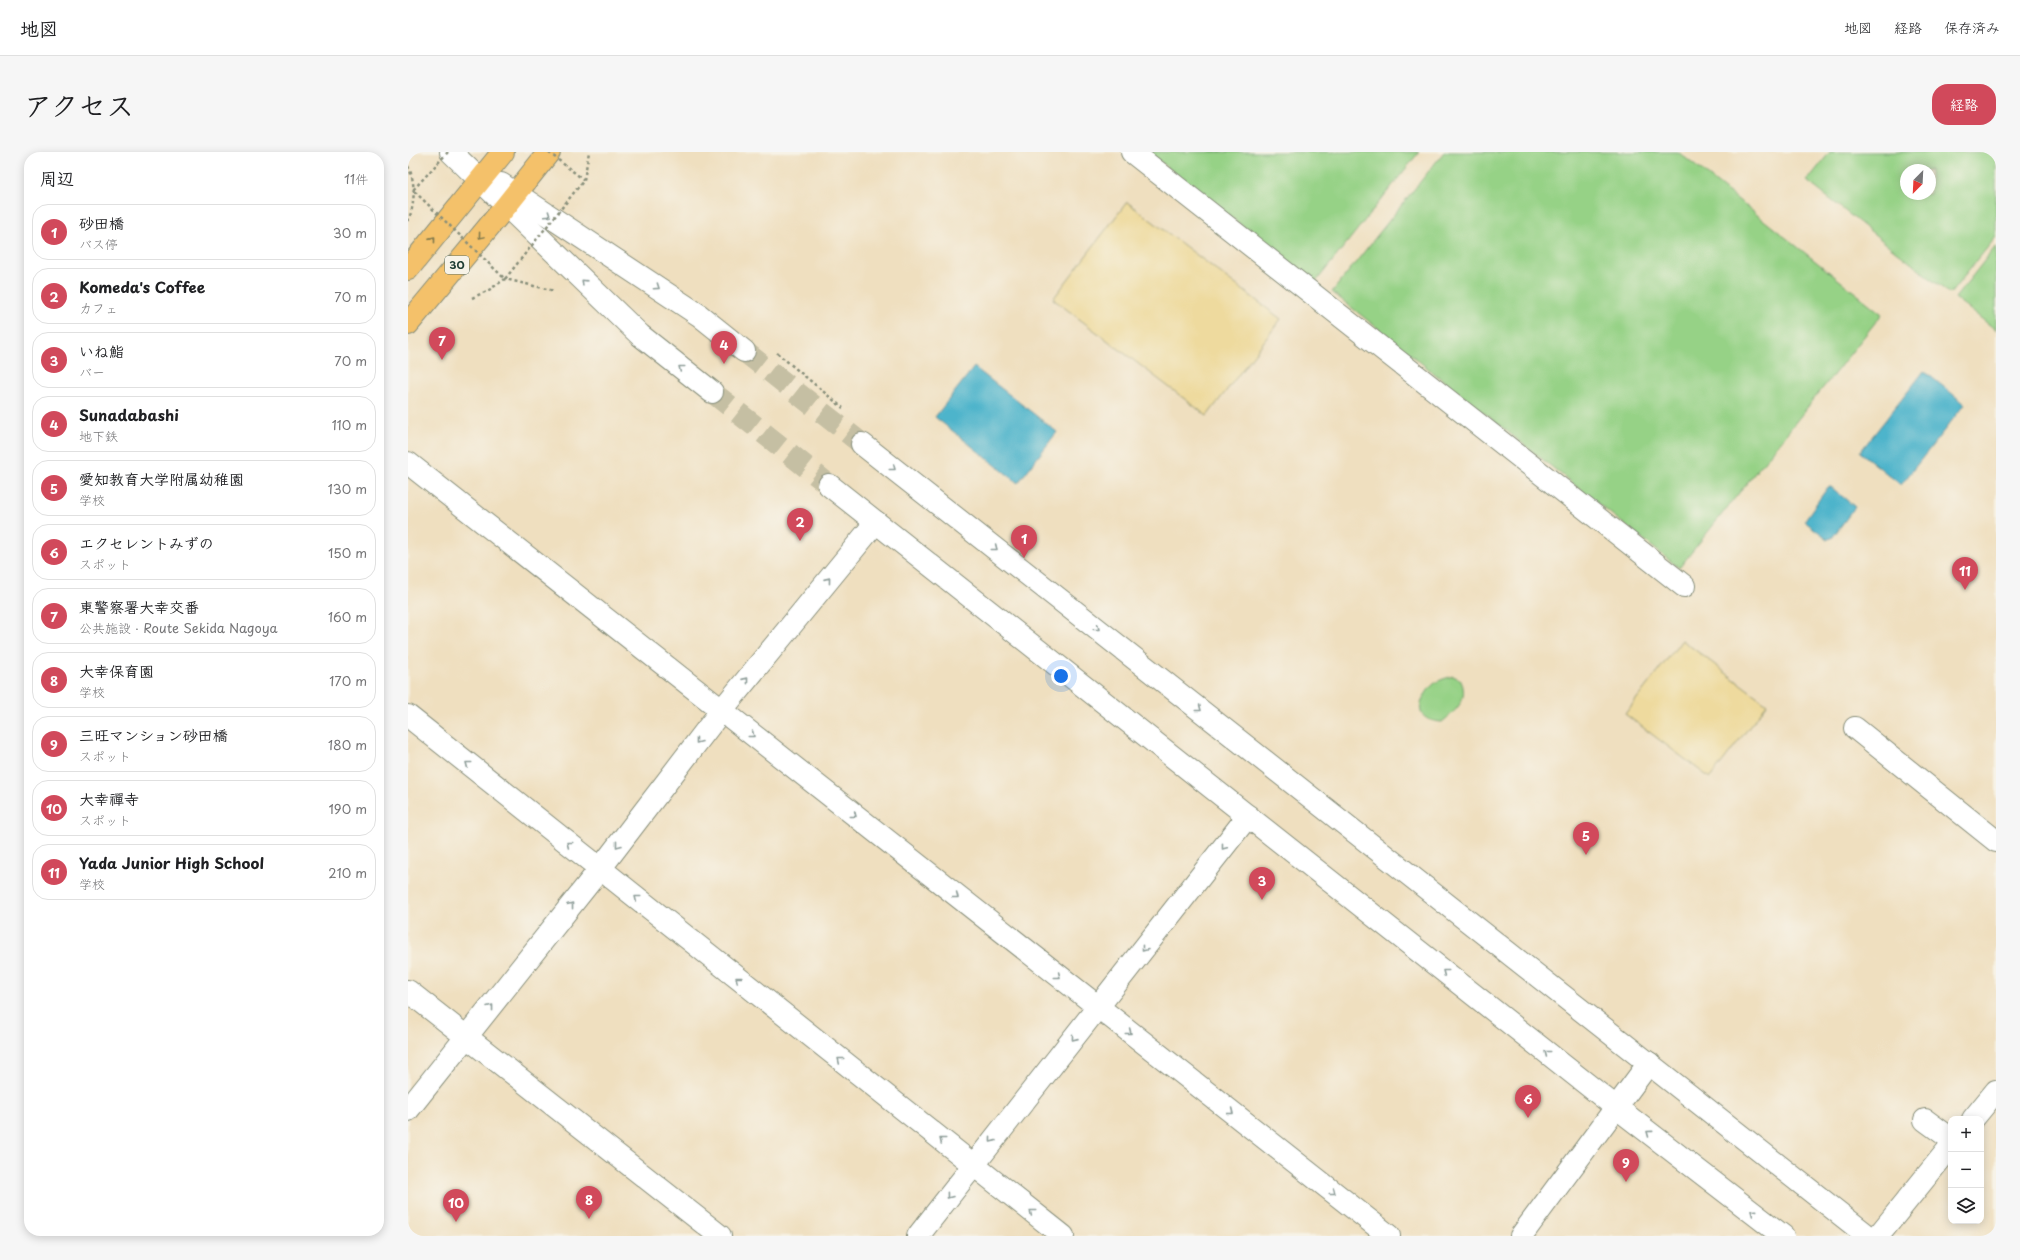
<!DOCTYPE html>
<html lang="ja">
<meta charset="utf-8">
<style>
:root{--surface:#fff;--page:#f6f6f6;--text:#202124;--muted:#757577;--line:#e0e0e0;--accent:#d1495b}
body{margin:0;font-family:"Playpen Sans","Klee One",sans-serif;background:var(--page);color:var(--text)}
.controls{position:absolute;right:12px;bottom:12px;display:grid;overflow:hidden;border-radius:8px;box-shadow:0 2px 10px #0003}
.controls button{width:36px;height:36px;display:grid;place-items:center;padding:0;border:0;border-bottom:1px solid var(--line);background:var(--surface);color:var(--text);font:20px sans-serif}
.compass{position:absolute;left:1492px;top:12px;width:36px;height:36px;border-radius:50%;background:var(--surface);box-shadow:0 2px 10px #0003;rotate:204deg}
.you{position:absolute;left:653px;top:524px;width:14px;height:14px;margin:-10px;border:3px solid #fff;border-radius:50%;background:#1a73e8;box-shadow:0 0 0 6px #1a73e833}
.badge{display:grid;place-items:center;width:26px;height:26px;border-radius:50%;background:var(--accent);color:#fff;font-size:13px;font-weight:700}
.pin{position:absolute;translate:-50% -33px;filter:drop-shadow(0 1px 2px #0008)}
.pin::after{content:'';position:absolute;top:21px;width:14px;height:12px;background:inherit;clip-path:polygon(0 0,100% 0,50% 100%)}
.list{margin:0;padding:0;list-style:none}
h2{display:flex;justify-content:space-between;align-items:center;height:52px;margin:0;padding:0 16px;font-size:17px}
h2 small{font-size:13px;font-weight:400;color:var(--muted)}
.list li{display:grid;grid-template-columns:26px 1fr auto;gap:12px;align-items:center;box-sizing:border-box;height:56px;margin:0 8px 8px;padding:0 8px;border:1px solid var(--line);border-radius:16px}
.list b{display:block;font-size:15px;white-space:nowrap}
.list p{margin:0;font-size:13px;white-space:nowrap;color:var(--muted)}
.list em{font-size:13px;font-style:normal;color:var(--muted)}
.icon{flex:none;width:22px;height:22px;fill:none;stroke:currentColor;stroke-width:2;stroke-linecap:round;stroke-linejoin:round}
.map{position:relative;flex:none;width:1588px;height:1084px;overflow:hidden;border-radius:16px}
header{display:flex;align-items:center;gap:24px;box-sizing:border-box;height:56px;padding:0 20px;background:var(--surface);border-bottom:1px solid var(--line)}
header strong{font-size:19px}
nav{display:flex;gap:22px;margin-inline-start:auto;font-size:14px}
.intro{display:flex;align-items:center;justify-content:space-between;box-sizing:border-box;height:96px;padding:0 24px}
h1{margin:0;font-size:28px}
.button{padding:10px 18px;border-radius:16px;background:var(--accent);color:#fff;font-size:14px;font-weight:700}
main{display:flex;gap:24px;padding:0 24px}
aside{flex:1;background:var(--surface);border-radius:16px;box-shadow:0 2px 10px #0003}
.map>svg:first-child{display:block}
.green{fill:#96d286;stroke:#5a885d;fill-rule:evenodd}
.sand{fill:#eeda9e;stroke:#868c69}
.water{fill:#4db4cb;stroke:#367880}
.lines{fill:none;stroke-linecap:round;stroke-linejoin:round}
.minor-tunnel{stroke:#c5bfa3;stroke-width:22;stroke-dasharray:22 11;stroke-linecap:butt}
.minor-casing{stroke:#878e7a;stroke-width:24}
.major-casing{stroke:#878e7a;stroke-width:24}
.path{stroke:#878e7a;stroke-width:2.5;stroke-dasharray:3 3;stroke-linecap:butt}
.minor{stroke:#fff;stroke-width:22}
.major{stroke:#f4c16a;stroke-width:22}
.path-bridge{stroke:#878e7a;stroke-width:2.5;stroke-dasharray:3 3;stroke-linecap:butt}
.oneway{stroke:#8f9e9a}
.oneway2{stroke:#7f784c}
.labels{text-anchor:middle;stroke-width:3.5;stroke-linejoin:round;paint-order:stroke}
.shield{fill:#f7f3e8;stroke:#60746a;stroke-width:1}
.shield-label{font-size:11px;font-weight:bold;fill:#1f3d34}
</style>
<header>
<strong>地図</strong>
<nav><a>地図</a><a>経路</a><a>保存済み</a></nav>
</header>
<div class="intro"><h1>アクセス</h1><a class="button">経路</a></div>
<main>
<aside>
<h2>周辺<small>11件</small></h2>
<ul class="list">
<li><span class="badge">1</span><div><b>砂田橋</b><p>バス停</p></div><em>30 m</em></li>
<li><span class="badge">2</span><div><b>Komeda's Coffee</b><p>カフェ</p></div><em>70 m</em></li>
<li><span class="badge">3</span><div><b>いね鮨</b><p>バー</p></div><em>70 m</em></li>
<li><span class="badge">4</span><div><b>Sunadabashi</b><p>地下鉄</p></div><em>110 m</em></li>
<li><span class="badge">5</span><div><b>愛知教育大学附属幼稚園</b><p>学校</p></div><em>130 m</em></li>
<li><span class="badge">6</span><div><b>エクセレントみずの</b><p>スポット</p></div><em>150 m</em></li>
<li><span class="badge">7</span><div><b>東警察署大幸交番</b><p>公共施設 · Route Sekida Nagoya</p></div><em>160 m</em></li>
<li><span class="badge">8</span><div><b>大幸保育園</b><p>学校</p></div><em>170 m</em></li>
<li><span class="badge">9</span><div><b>三旺マンション砂田橋</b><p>スポット</p></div><em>180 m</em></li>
<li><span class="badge">10</span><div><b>大幸禪寺</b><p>スポット</p></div><em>190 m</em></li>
<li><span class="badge">11</span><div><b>Yada Junior High School</b><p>学校</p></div><em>210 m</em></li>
</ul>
</aside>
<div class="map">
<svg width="1588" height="1084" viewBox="0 0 1588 1084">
<rect width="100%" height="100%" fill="#f7f3e8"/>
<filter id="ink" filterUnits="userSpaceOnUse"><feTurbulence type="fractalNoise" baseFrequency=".025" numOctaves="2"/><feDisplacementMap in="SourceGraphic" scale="8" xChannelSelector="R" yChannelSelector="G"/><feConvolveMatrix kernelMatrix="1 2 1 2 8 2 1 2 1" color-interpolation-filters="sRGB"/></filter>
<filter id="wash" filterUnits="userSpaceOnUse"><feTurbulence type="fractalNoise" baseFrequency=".012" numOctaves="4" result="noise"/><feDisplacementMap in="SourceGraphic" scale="16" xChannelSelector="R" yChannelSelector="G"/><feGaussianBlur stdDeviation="0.9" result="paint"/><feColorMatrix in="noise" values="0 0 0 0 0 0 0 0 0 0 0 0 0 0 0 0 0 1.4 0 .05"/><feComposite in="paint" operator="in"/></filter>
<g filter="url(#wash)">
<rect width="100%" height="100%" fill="#efdfbf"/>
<!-- green -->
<g class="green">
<path d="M740,0H1011L907,131Z"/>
<path d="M1036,0H1270L1474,162L1271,416L924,140Z"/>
<path d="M1422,0H1584L1588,3V85L1542,142L1399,29ZM1498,18H1522V42H1498Z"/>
<path d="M1588,94V178L1547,146Z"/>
<path d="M1045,524L1052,527C1062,546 1049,558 1034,570C1016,569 1006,561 1017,543C1020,538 1023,534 1027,531C1033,527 1039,526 1045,524Z"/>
</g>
<!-- sand -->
<g class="sand">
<path d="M719,50L873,167L799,264L645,147Z"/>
<path d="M1274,488L1359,552L1302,626L1217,562Z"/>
</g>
<!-- water -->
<g class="water">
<path d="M566,215L649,280L610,331L527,265Z"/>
<path d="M1516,219L1557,252L1493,333L1452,300Z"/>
<path d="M1420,335H1423L1447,355L1424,386L1420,387L1396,369Z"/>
</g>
</g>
<g filter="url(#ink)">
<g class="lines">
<!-- minor-tunnel -->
<g class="minor-tunnel">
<path d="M336,199L454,292"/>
<path d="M304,240L421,333"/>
</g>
<!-- minor casing -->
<g class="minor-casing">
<g id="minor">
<path d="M43,0L232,183L304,240"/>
<path d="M724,0L1276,434"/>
<path d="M93,32L291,163L336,199"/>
<path d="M454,292L1460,1084"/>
<path d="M0,311L981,1084"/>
<path d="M421,333L1209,956L1375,1084"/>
<path d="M0,564L655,1084"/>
<path d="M1447,576L1588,689"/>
<path d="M0,839L312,1084"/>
<path d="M0,958L192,717L313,559L468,370"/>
<path d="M1565,967L1588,939"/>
<path d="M1517,968L1543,987"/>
<path d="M510,1084L840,664"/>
<path d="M1113,1084L1241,911"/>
<path d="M1470,1084L1543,994"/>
</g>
</g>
<!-- major casing -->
<g class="major-casing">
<g id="major">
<path d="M0,117L95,0"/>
<path d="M0,172L98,54L141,0"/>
</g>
</g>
<!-- path -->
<g class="path">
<path d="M0,14C8,30 7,53 0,69"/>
<path d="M176,28L181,0"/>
<path d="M64,146L81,138L97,127L147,139"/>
<path d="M369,201L435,256"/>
</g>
<!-- minor -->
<use href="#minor" class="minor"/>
<!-- major -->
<use href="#major" class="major"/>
<!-- path-bridge -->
<path class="path-bridge" d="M40,0L5,38L97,127L176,28L140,0"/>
</g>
<!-- one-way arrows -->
<defs><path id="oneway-chevron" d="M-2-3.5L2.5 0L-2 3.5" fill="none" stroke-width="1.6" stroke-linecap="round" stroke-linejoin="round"/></defs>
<g class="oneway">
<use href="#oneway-chevron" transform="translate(140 63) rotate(34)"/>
<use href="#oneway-chevron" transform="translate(176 130) rotate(-136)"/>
<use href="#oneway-chevron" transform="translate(249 135) rotate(34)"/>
<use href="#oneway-chevron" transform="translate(273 216) rotate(-141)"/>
<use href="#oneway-chevron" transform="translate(485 316) rotate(38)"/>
<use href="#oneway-chevron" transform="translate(587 396) rotate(38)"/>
<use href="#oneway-chevron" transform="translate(420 428) rotate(-51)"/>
<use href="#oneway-chevron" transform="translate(689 476) rotate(38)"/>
<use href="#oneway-chevron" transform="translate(338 528) rotate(-51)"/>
<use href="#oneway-chevron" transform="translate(791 557) rotate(38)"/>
<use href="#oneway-chevron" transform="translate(344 583) rotate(38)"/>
<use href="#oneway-chevron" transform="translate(290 589) rotate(128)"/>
<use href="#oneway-chevron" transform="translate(60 612) rotate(-142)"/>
<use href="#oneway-chevron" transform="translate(446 663) rotate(38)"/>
<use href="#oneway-chevron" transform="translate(161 692) rotate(-142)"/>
<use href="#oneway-chevron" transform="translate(210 693) rotate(128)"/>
<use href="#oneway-chevron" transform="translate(816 695) rotate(128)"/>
<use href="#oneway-chevron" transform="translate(548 744) rotate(38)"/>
<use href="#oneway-chevron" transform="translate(229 746) rotate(-141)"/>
<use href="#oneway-chevron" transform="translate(163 753) rotate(-52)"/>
<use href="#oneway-chevron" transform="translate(736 797) rotate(128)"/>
<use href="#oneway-chevron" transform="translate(1037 820) rotate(-142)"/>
<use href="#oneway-chevron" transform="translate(650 824) rotate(38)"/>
<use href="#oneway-chevron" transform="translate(330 827) rotate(-141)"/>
<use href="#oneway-chevron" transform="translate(83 855) rotate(-52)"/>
<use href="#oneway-chevron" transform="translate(721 880) rotate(38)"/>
<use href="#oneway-chevron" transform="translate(666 886) rotate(129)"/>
<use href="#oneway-chevron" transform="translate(1139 901) rotate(-142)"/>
<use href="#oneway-chevron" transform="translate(432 908) rotate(-141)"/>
<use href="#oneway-chevron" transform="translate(823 960) rotate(38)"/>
<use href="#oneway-chevron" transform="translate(1241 981) rotate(-143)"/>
<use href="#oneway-chevron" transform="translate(534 988) rotate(-141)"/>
<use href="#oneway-chevron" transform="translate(584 988) rotate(129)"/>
<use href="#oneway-chevron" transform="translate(925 1040) rotate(38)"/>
<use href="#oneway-chevron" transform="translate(541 1044) rotate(127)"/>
<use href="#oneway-chevron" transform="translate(624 1060) rotate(-142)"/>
<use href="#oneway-chevron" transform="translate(1345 1060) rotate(-143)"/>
</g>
<g class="oneway2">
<use href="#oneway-chevron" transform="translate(73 84) rotate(130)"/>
<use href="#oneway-chevron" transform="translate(25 87) rotate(-51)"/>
</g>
</g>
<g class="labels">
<!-- shield labels -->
<rect class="shield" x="37" y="104" width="24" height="18" rx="3"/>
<g class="shield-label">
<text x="49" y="117">30</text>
</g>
</g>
</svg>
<div class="controls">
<button>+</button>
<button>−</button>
<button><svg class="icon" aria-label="layers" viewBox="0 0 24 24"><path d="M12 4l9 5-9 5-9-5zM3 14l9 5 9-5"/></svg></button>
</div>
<svg class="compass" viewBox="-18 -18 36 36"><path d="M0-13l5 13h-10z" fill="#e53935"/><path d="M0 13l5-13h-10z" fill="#757577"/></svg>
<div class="you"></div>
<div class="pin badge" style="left:616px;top:406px">1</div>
<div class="pin badge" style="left:392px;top:389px">2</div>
<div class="pin badge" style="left:854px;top:748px">3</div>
<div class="pin badge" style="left:316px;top:212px">4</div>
<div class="pin badge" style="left:1178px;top:703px">5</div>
<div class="pin badge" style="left:1120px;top:966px">6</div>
<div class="pin badge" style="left:34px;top:208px">7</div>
<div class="pin badge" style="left:181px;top:1067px">8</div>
<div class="pin badge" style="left:1218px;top:1030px">9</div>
<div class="pin badge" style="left:48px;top:1070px">10</div>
<div class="pin badge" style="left:1557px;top:438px">11</div>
</div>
</main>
